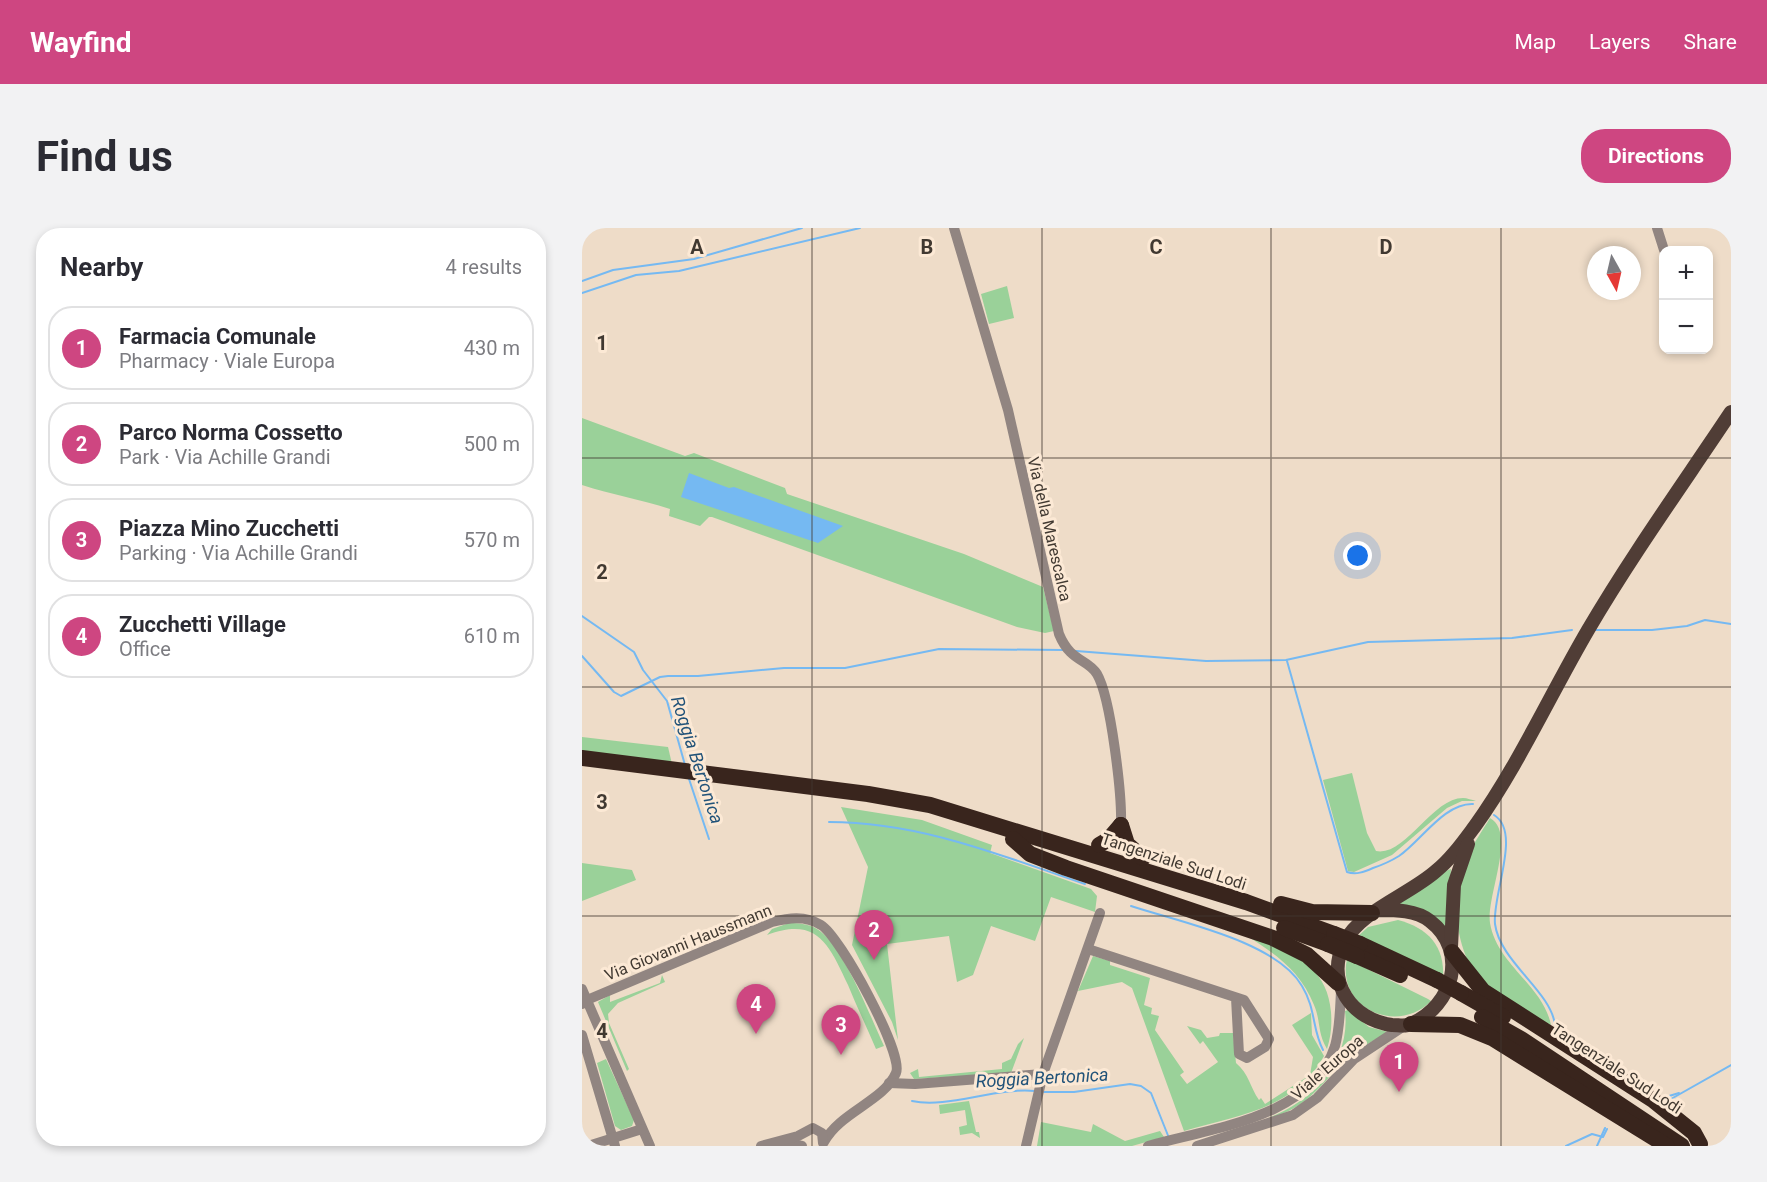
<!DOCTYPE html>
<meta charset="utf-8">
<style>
:root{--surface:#fff;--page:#f2f2f3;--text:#2b2b33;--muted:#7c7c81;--line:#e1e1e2;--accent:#ce4681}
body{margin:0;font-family:Roboto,sans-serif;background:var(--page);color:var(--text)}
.controls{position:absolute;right:18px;top:18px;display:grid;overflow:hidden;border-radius:12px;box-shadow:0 3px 9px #0003}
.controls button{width:54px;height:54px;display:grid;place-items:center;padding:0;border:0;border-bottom:2px solid var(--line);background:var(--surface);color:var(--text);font:30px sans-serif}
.compass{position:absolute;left:1005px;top:18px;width:54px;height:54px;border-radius:50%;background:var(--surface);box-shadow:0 3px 9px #0003;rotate:172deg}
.you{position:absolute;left:776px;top:328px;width:21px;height:21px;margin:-15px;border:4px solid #fff;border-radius:50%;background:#1a73e8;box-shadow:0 0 0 9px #1a73e833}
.badge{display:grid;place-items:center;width:39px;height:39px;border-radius:50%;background:var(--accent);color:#fff;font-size:20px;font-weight:700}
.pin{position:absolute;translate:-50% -50px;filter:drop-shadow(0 2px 3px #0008)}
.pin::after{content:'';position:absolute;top:32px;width:21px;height:18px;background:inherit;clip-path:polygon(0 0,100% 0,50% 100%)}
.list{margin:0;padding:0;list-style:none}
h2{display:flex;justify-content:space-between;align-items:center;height:78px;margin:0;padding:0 24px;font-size:26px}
h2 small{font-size:20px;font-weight:400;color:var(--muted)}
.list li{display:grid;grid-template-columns:39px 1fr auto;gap:18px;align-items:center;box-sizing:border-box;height:84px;margin:0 12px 12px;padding:0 12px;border:2px solid var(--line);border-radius:24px}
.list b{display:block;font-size:22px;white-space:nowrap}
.list p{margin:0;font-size:20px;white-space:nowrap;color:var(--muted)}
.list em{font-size:20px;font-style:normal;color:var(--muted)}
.map{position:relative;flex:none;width:1149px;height:918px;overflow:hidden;border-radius:24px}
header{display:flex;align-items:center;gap:36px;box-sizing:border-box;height:84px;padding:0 30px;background:var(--accent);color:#fff}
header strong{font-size:28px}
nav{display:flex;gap:33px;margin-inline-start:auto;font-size:21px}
.intro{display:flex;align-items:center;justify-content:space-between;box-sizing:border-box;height:144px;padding:0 36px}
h1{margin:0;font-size:42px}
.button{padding:15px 27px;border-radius:24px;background:var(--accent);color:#fff;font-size:21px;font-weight:700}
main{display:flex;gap:36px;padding:0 36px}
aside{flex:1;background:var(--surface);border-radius:24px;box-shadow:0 3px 9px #0003}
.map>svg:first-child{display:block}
.green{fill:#9ad199}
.water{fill:#75b9f2}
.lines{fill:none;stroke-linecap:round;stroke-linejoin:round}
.stream{stroke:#75b9f2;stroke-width:2}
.minor{stroke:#918581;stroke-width:10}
.major{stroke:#503d36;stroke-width:14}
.highway{stroke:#39251d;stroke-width:16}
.highway-bridge{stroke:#39251d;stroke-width:16}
.grid{fill:none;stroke:#413931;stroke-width:1.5;stroke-opacity:0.55}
.labels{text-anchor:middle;stroke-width:6;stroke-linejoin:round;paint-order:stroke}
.street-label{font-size:16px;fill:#413931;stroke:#fce9d5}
.water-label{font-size:18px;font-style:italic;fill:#225379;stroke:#fce9d5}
.grid-label{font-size:20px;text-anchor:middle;font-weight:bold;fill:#413931;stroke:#fce9d5;stroke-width:6;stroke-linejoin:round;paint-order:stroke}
</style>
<header>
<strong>Wayfind</strong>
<nav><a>Map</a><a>Layers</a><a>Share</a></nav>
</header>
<div class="intro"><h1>Find us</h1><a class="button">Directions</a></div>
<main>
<aside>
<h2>Nearby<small>4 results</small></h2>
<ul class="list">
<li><span class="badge">1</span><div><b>Farmacia Comunale</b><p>Pharmacy · Viale Europa</p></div><em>430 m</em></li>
<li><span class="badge">2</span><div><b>Parco Norma Cossetto</b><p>Park · Via Achille Grandi</p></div><em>500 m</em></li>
<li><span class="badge">3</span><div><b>Piazza Mino Zucchetti</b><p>Parking · Via Achille Grandi</p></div><em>570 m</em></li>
<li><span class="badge">4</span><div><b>Zucchetti Village</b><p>Office</p></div><em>610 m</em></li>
</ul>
</aside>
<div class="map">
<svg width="1149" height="918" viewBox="0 0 1149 918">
<rect width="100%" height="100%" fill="#eedcc8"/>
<!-- green -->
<g class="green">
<path d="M425,58L432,90L407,96L399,66Z"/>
<path d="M0,190L103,228L112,225L203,260L205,266L382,326L461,359L472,403L463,405L435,399L130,289H127L118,298L87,288L88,281C58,271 30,267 0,257Z"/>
<path d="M0,509L86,519L90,536L0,525Z"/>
<path d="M770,545L785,605L794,623C823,629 850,570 881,570C885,570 890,572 894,573H880L865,580L810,627L772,644L766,643L741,552Z"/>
<path d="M259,579L340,592L410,617L408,625L509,661L515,668L513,684L469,669L453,713L409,698L391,747L375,754L367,708L305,716L316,812L310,794L270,717L286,639Z"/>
<path d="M908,590C935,605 904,668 908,695C915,737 961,757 969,797C951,787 927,779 912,766C873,735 866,675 885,630C891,616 900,603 908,590Z"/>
<path d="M0,635L50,642L54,652L0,673Z"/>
<path d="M869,641L865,701L816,676L866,642Z"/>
<path d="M816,692C846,700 863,718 861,750L774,710L786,699Z"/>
<path d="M207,695C218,695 229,696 238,703C263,722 288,788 302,818L294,821C285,800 275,779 266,757C247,717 236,688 185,707L190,701Z"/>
<path d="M665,708C706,723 745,735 749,784C750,798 749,808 745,821C735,804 739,793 732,777C719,744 694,726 665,708Z"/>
<path d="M511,728L528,733V737L568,750L562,777L570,780L569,786L577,788L573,802L602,844L598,847L605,856L636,834L621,813L618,816L605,798L619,802L625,810L637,808L638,805H651L654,835C667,846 668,859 677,872L679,870L683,876L728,847L731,829L710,797L729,785L730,807L742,828C712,882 656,887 602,903L550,760L540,754L496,763Z"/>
<path d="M765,731L846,771L849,773C816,807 754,781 765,731Z"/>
<path d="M80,747L83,754L36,775L26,786L27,795L47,841L45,843L16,774L28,767V774L78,755Z"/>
<path d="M766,782L787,799L806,804C791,813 775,821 763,833C736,859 725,881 686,890C730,874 769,834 763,783Z"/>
<path d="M442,810L429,845L332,851L328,845L336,841L337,849L420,841V835L429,831L436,816Z"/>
<path d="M24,831L52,892L50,898L39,902L33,898L15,835Z"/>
<path d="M387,873L394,904H397L398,910L390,905L378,907L377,899L385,897L383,882L358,886L357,877Z"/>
<path d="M459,894L509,904L511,896L543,913L578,903L582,909L550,918H455Z"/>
</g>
<!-- water -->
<path class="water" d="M107,245L147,260L152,259L261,298L236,315L99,269Z"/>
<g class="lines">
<!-- stream -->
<g class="stream">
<path d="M0,53L31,42L112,31L220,0"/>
<path d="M0,65L54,47L97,43L278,0"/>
<path d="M0,388L52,424L61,442L85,473L103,537"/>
<path d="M1014,402H1070L1105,398L1123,392L1149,396"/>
<path d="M494,423L624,433L704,432L786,414L930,410L990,402"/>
<path d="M0,428L32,464L39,468L78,449L86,448H116L202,440H263L357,421L482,422"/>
<path d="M705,433L765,644C774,647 782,644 791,640C800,637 809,633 817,628C839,613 862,575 891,576"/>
<path d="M107,551L127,611"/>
<path d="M912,587C940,604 910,666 913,696C918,734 969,763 973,797"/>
<path d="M247,594C337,594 418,627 503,656"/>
<path d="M549,678C597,694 694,713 720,758C734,781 730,801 741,822"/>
<path d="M461,864H492L548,856L559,858L569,865L587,910"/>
<path d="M1087,868L1097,865"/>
<path d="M1089,871L1149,837"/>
<path d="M330,873C365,881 414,859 453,863"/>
<path d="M984,918L1010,906L1021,909L1025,901"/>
<path d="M1015,918L1023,900"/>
</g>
<!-- minor -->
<g class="minor">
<path d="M372,0L426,182L477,406C489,435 505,430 515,446C529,470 540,567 539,597"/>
<path d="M1075,0L1082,22"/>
<path d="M506,721L662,772L687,811L683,819L665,830L657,826L654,770"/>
<path d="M0,761L68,918"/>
<path d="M0,776L5,772L190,694C206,690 223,687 239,697C258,708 322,826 314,845C302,873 258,884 242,914"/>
<path d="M0,807L33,918"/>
<path d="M307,855L333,856L461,846"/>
<path d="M201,914L220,918"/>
<path d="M6,918L60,901"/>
<path d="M179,918L216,908L231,900L240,905L241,915"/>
<path d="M444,918L461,846L518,685"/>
<path d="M566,918C629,900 730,890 753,818C758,800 758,781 759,763"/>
<path d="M615,918L711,887L735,870L772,831L822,798"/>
</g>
<!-- major -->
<g class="major">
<path d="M796,682C814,682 834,682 848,693C887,723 871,778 829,796C823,799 817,797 810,797C770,792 743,754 762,715C778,683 827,667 854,643C869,631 881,614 893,598C936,538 968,467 1006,402C1050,327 1101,256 1149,184"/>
<path d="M869,719L872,657L886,616"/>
</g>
<!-- highway -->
<g class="highway">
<path d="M0,530L286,566L348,577L664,674L752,706"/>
<path d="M539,597L545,616L561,630"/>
<path d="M431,611L448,626L484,640L691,710L725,727L756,755"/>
<path d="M517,617L527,611L539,597"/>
<path d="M699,676L730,684L790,685"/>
<path d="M702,700L746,716"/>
<path d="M778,716L855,752"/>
<path d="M870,724L901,763L1071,872L1112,905L1118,916"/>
<path d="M775,728L818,747"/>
<path d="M879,765L921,789"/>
<path d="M900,789L939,811L1100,918"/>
<path d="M829,796L878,797L910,810L1085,918"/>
</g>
<!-- highway-bridge -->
<g class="highway-bridge">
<path d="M752,706L778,716"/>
<path d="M746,716L775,728"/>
<path d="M855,752L879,765"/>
</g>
</g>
<!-- grid -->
<path class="grid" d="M230,0V918M460,0V918M689,0V918M919,0V918M0,230H1149M0,459H1149M0,688H1149"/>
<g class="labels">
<!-- street labels -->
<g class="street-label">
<text transform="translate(468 301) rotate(77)" y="6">Via della Marescalca</text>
<text transform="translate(592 633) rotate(18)" y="6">Tangenziale Sud Lodi</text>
<text transform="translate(106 714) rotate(-22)" y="6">Via Giovanni Haussmann</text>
<text transform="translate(745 839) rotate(-41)" y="6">Viale Europa</text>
<text transform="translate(1035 840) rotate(33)" y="6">Tangenziale Sud Lodi</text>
</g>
<!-- water labels -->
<g class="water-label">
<text transform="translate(115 532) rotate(72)" y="6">Roggia Bertonica</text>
<text transform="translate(460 850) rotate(-3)" y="6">Roggia Bertonica</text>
</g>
</g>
<g class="grid-label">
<text x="115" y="26">A</text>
<text x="345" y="26">B</text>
<text x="574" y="26">C</text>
<text x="804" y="26">D</text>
<text x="20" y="122">1</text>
<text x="20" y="351">2</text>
<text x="20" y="581">3</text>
<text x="20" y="810">4</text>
</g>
</svg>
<div class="controls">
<button>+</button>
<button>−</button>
</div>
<svg class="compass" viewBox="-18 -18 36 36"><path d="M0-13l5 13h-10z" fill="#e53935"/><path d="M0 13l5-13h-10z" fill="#7c7c81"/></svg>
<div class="you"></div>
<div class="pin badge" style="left:817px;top:864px">1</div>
<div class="pin badge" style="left:292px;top:732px">2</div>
<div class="pin badge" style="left:259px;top:827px">3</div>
<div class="pin badge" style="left:174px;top:806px">4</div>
</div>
</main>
